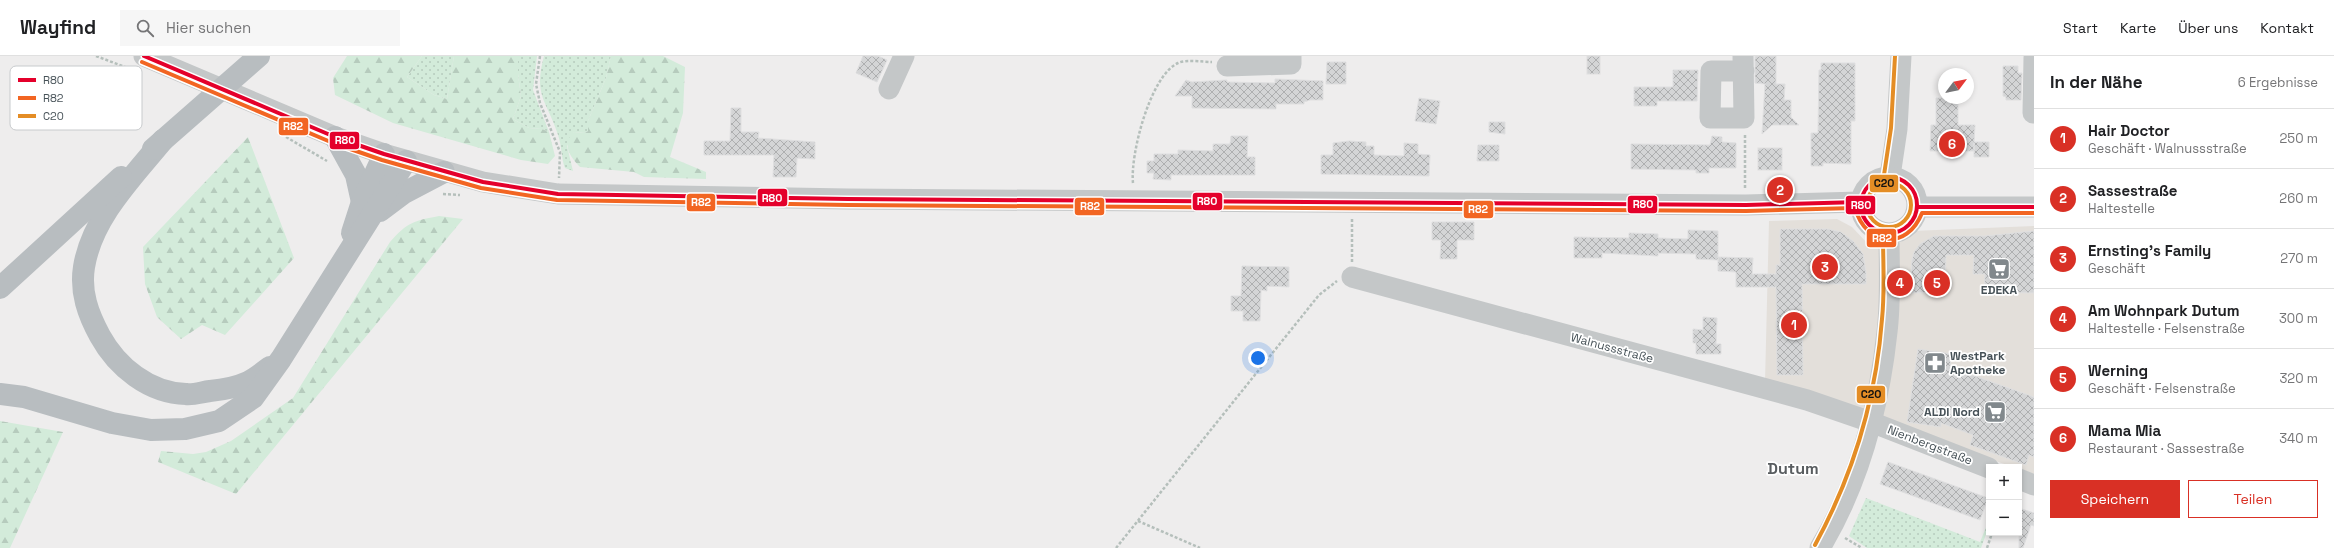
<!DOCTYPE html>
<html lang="de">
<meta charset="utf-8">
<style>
:root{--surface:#fff;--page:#f6f6f6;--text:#202124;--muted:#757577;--line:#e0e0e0;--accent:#d93025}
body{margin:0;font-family:"Space Grotesk",sans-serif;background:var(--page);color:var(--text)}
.controls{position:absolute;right:12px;bottom:12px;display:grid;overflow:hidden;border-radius:0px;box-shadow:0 2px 6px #0003}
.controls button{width:36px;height:36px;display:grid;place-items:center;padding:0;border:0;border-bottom:1px solid var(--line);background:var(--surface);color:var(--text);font:20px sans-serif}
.compass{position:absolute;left:1938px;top:12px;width:36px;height:36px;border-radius:50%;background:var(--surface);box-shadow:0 2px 6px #0003;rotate:58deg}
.you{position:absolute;left:1258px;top:302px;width:14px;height:14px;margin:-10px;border:3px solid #fff;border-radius:50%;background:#1a73e8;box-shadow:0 0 0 6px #1a73e833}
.badge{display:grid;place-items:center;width:26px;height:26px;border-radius:50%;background:var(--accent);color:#fff;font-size:13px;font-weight:700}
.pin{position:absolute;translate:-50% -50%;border:2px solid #fff;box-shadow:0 1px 4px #0006}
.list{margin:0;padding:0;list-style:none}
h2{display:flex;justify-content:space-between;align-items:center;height:52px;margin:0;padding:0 16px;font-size:17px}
h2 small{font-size:13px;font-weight:400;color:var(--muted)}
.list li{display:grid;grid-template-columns:26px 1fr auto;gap:12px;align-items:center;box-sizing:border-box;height:60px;padding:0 16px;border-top:1px solid var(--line)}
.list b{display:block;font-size:15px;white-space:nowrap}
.list p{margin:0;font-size:13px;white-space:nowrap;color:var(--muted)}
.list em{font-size:13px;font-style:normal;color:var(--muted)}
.actions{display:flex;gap:8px;padding:12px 16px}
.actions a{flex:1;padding:9px 0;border:1px solid var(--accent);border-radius:0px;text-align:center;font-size:14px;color:var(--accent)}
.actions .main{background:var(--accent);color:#fff}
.icon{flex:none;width:22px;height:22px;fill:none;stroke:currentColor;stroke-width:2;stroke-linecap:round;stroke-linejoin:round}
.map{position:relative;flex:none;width:2034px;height:492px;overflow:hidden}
header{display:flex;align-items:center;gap:24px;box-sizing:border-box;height:56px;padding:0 20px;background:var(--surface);border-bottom:1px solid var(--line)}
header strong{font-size:19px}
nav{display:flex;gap:22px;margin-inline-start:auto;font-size:14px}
.search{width:280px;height:36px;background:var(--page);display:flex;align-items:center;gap:10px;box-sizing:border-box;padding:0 14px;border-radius:0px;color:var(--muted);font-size:15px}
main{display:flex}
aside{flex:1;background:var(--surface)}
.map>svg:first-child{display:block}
.commercial{fill:#e3dfda}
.grass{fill:url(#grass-dots)}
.forest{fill:url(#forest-firs)}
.building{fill:url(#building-cross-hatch);stroke:#dfdfe0}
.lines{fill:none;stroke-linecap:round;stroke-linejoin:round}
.path{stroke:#b5bfbb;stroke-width:2.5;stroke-dasharray:3 2;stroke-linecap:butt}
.minor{stroke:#c4c7c8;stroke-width:21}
.highway{stroke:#b8bdc0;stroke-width:22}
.bus-1-casing{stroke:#fff;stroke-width:7}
.bus-2-casing{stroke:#fff;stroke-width:7}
.bus-3-casing{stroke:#fff;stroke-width:7}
.bus-1{stroke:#e4002b;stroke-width:4}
.bus-2{stroke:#f26522;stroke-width:4}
.bus-3{stroke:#e48d25;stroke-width:4}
.labels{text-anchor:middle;stroke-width:3.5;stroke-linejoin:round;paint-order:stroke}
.poi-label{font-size:12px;font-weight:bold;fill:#465157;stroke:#fff}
.street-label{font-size:12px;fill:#465157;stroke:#fff}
.district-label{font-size:16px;font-weight:bold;fill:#595d60;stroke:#fff}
.key{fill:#fff;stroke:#c8cbcd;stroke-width:1}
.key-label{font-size:11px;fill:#465157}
.line-badge{stroke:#fff;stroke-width:1.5}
.badge-label{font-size:11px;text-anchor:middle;font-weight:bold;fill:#fff}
.pale-badge-label{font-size:11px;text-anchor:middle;font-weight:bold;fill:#111}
</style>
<header>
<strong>Wayfind</strong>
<div class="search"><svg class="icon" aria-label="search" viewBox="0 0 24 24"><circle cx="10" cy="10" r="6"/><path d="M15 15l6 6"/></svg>Hier suchen</div>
<nav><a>Start</a><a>Karte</a><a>Über uns</a><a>Kontakt</a></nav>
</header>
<main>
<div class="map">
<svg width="2034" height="492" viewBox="0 0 2034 492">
<defs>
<pattern id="grass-dots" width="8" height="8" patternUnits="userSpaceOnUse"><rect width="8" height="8" fill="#d3ebda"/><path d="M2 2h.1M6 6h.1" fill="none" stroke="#b6cbbd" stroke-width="1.8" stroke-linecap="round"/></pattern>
<pattern id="forest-firs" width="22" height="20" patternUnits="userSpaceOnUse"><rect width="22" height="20" fill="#d3ebda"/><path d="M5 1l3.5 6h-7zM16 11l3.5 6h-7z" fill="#b6cbbd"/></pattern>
<pattern id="building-cross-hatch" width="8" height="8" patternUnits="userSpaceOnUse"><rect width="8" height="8" fill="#d4d5d6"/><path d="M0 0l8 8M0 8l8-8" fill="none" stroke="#aeafb0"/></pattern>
</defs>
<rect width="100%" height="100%" fill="#eeeded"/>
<!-- commercial -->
<path class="commercial" d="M1837,163L1852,171L1870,190H1896L1912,175L2034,170V418L2019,413V411H2013L1765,326L1769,165Z"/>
<!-- grass -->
<g class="grass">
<path d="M422,0H454L447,43L434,39L407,21Z"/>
<path d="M518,0H537L533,34L549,76L542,73L529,72L513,63L521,40L518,18Z"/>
<path d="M544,0H611L606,22L588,65V75L585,77L574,76L567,90L573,115L565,112C561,102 562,90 558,79C547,44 533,41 544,0Z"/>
<path d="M1866,442L1980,486L1989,464V470L1981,492H1867L1849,480Z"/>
</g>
<!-- forest -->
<g class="forest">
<path d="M347,0H422L407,21L434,39L447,43L454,0H518V18L521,40L513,63L529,72L542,73L549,76L555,100L548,108L521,104L393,67L335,39L333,22Z"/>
<path d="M611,0H663L685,11L683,57L670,101L706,116V123L644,121L634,116L580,111C570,101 561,87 574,76L585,77L588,75V65L606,22Z"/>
<path d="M248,81L294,202L225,279L202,269L181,283L157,261L145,228L143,191Z"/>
<path d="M439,160L463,163L236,438L158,406L161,395L193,398L206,396L231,385L293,342L390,186C408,166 413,165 439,160Z"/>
<path d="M0,365L63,376L10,492H0Z"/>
</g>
<!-- building -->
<g class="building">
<path d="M863,0H878L887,4L877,26L856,17Z"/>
<rect x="1587" y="0" width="13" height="18"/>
<path d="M1755,0H1776V28H1785L1784,44H1791V61L1799,69H1772L1762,78L1765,28L1755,27Z"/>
<path d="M1327,6H1346V28H1326Z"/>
<path d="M1821,7H1855V65H1851V108L1823,107V110H1811V77H1818L1819,14H1821Z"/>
<path d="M2003,10H2018V17H2022L2021,44H2006V41L2003,40Z"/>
<path d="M1673,14H1698L1697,45H1657V50H1634V31H1673Z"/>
<path d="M1275,23L1323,25V44H1310L1304,46V48H1276V53L1192,52V40H1175L1186,24L1192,26L1227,24V26L1275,27Z"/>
<path d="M1419,42L1440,45L1436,68L1415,65Z"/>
<path d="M1936,42H1958V69H1975L1974,86H1989V101H1974V87V95H1930L1931,69H1936Z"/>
<path d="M731,52H741V76H759L758,82L815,86V103L797,102L796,121H773L774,99H704V85H730Z"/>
<path d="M1489,66H1505V78L1489,76Z"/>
<path d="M1231,80H1248L1247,101H1255V119H1171V124L1153,123L1154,117H1147V105H1154V98H1178V94L1213,95V88H1230Z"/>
<path d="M1712,80L1722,81V86L1736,87V112H1709V117H1696V114L1631,113V88L1710,89Z"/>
<path d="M1349,85L1366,86V90H1374V99L1404,100V87L1418,88V98L1430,99L1429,120L1321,118V99H1333V87Z"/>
<path d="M1478,89H1499V105H1477Z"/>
<rect x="1758" y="92" width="24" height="22"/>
<path d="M1432,166H1474V184H1457V203H1440L1441,184H1432Z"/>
<path d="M1780,173H1828L1841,176L1853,185L1863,198L1866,216V228H1802L1803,319H1777L1776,231H1736V216L1718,215V201L1753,202L1752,218H1776V209H1780Z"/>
<path d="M1688,174L1718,175V204L1696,203V198L1658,197V200L1602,197V202H1574V181L1629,182V177L1658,178V182L1688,183Z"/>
<path d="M2034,175V237L1984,236L1985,218H1973L1974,199H1946L1945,236L1910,237L1912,204L1914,196L1920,188L1934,180H1985Z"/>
<path d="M1242,210L1289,211V231L1267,230V235L1261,234L1260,265H1243V255H1231V240H1241Z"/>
<path d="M1703,261L1717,262L1716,288H1721V298H1696V287H1693V273L1703,274Z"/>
<path d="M1918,293L1952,298L1950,311L1961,313V315L2034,341V401L2029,399L2026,409L1970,389L1973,379L1941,367V371L1907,366Z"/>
<path d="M1888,406L1988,442L1980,464L1880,428Z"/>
<path d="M2019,452L2034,457V470L2031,469L2023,492H2019Z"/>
</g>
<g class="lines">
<!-- path -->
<g class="path">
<path d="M96,0L133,14"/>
<path d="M540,0L536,28L540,47L560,96L559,122"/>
<path d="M1745,79V132"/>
<path d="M286,81L327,105"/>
<path d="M1133,127C1130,99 1150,20 1178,7C1187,3 1202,6 1212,6"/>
<path d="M443,138L460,139"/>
<path d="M1352,163V206"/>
<path d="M1138,465L1200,492"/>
<path d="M1845,482L1862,492"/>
<path d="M1116,492L1319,239L1337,225"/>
<path d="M1987,492L1992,477"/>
</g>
<!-- minor -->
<g class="minor">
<path d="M144,0L335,81L384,98L483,126L558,138L848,143L1746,149L1860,146"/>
<path d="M1743,0L1744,62H1710L1711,15H1744"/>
<path d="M1227,10L1291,8V0"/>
<path d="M889,33L904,0"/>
<path d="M2033,57L2034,2"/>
<path d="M1890,120L1897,73L1901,0"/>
<circle cx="1889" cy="149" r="28"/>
<path d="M1918,151H2034"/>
<path d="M1352,221L1807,344L1871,366L1989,412"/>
<path d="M2019,423L2034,429"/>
<path d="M1820,492C1859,427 1879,351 1887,276C1891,244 1889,210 1889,178"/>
</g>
<!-- highway -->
<g class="highway">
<path d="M335,81L356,119L362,146"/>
<path d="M163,84C133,121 92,161 84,211C80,236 88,258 100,280C117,311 149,337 186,338C193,339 202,336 210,335C221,334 237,331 248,326C256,322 263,316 270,311"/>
<path d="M153,93L259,0"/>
<path d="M380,155L404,137L444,116"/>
<path d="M352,177L362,146L384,98"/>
<path d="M0,232L121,121"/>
<path d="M0,338L24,341L112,367L151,374L185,373L219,365L253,342L281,303L406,105"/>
</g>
<!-- bus-1 casing -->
<g class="bus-1-casing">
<g id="bus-1">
<path d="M144,0L335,81L384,98L483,126L558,138L848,143L1746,149L1860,146"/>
<circle cx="1889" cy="149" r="28"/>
<path d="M1918,151H2034"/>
</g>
</g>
<!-- bus-2 casing -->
<g class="bus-2-casing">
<path id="bus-2" d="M142,6L333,87L382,104L481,132L557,144L848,149L1746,155L1855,152C1866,191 1907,195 1922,157H2034"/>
</g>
<!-- bus-3 casing -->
<g class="bus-3-casing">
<g id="bus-3">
<path d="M1884,119L1891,72L1895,0"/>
<circle cx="1889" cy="149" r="22"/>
<path d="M1815,489C1853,419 1876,343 1882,263C1885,235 1883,206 1883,178"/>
</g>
</g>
<!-- bus-1 -->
<use href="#bus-1" class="bus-1"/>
<!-- bus-2 -->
<use href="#bus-2" class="bus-2"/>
<!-- bus-3 -->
<use href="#bus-3" class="bus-3"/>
</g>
<!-- icons -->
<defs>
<g id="supermarket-square" transform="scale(1.15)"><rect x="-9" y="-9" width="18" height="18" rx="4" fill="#81888c" stroke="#fff"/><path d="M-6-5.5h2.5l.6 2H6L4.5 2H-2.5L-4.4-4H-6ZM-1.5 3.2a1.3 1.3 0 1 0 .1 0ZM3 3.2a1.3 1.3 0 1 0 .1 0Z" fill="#fff"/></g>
<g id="pharmacy-square" transform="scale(1.15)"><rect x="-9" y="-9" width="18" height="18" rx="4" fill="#81888c" stroke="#fff"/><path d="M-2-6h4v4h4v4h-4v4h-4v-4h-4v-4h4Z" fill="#fff"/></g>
</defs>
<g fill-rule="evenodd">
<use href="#supermarket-square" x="1999" y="213"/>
<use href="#pharmacy-square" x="1935" y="307"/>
<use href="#supermarket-square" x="1995" y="356"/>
</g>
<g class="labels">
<!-- poi labels -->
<g class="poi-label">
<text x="1999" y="238">EDEKA</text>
<text x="1950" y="304" text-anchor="start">WestPark<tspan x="1950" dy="14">Apotheke</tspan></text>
<text x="1980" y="360" text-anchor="end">ALDI Nord</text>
</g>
<!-- street labels -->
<g class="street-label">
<text transform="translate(1612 292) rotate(15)" y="4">Walnussstraße</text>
<text transform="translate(1930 389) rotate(21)" y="4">Nienbergstraße</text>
</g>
<!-- district labels -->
<g class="district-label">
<text x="1793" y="418">Dutum</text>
</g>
</g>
<!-- legend -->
<rect x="10" y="10" width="132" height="64" rx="6" class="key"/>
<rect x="18" y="22" width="18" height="4" fill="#e4002b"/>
<rect x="18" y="40" width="18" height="4" fill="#f26522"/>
<rect x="18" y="58" width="18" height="4" fill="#e48d25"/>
<g class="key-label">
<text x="43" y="28">R80</text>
<text x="43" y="46">R82</text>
<text x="43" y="64">C20</text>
</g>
<g class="line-badge">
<rect x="278" y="61" width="31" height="19" rx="4" fill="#f26522"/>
<rect x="329" y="75" width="31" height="19" rx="4" fill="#e4002b"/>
<rect x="1869" y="118" width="30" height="19" rx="4" fill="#e48d25"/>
<rect x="757" y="132" width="31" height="19" rx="4" fill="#e4002b"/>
<rect x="1192" y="136" width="31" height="19" rx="4" fill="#e4002b"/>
<rect x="686" y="137" width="30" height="19" rx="4" fill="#f26522"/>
<rect x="1627" y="139" width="31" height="19" rx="4" fill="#e4002b"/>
<rect x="1845" y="139" width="31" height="20" rx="4" fill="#e4002b"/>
<rect x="1074" y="141" width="31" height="19" rx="4" fill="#f26522"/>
<rect x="1463" y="144" width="31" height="19" rx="4" fill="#f26522"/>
<rect x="1866" y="172" width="31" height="20" rx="4" fill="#f26522"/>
<rect x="1856" y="329" width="30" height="19" rx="4" fill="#e48d25"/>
</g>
<g class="badge-label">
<text x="293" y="74">R82</text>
<text x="345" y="88">R80</text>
<text x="772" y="146">R80</text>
<text x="1207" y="149">R80</text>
<text x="701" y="150">R82</text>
<text x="1643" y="152">R80</text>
<text x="1861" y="153">R80</text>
<text x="1090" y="154">R82</text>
<text x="1478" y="157">R82</text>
<text x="1882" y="186">R82</text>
</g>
<g class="pale-badge-label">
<text x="1884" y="131">C20</text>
<text x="1871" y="342">C20</text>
</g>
</svg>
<div class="controls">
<button>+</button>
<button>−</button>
</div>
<svg class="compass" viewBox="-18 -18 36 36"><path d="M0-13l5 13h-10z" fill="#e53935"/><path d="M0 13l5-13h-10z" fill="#757577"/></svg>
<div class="you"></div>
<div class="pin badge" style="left:1794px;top:269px">1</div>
<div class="pin badge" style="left:1780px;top:134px">2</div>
<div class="pin badge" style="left:1825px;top:211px">3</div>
<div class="pin badge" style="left:1900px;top:227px">4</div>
<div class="pin badge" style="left:1937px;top:227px">5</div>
<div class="pin badge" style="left:1952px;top:88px">6</div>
</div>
<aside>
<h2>In der Nähe<small>6 Ergebnisse</small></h2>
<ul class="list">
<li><span class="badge">1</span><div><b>Hair Doctor</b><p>Geschäft · Walnussstraße</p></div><em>250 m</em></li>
<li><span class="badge">2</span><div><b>Sassestraße</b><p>Haltestelle</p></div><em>260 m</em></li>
<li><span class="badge">3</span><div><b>Ernsting's Family</b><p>Geschäft</p></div><em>270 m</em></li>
<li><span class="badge">4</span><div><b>Am Wohnpark Dutum</b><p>Haltestelle · Felsenstraße</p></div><em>300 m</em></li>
<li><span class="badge">5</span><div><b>Werning</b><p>Geschäft · Felsenstraße</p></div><em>320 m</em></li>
<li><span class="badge">6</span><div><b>Mama Mia</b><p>Restaurant · Sassestraße</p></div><em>340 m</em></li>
</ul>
<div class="actions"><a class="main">Speichern</a><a>Teilen</a></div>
</aside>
</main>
